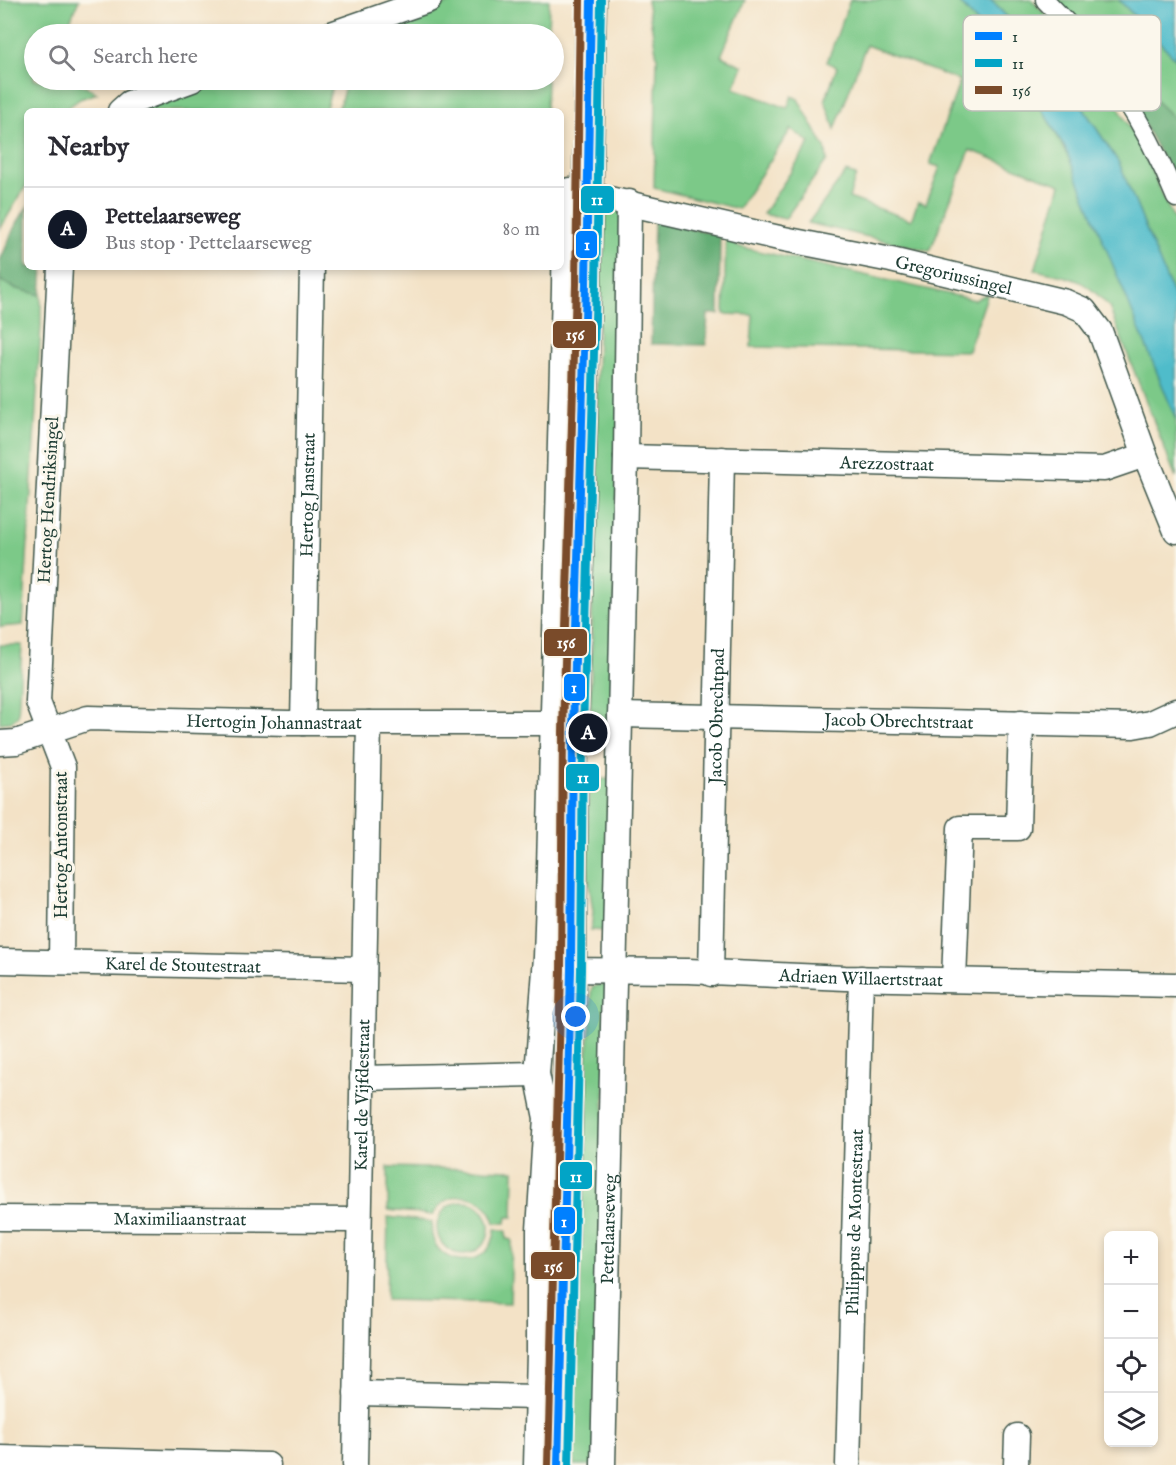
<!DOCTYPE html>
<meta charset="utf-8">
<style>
:root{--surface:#fff;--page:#f2f2f3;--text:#2b2b33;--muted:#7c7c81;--line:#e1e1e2;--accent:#111827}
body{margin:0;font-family:"IM FELL English",serif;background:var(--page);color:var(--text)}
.controls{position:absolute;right:18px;bottom:18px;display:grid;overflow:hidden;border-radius:9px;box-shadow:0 3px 9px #0003}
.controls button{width:54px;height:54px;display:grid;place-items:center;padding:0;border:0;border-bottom:2px solid var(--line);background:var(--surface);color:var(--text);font:30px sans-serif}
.you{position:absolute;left:576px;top:1017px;width:21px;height:21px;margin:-15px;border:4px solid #fff;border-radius:50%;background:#1a73e8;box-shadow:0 0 0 9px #1a73e833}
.badge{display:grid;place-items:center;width:39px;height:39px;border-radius:50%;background:var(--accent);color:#fff;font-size:20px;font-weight:700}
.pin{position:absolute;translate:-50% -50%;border:3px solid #fff;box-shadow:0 2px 6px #0006}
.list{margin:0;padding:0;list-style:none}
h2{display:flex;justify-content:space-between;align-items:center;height:78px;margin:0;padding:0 24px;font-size:26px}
h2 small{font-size:20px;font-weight:400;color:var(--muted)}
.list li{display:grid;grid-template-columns:39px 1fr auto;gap:18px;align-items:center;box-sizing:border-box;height:84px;padding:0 24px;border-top:2px solid var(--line)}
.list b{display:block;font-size:22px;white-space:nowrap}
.list p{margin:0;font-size:20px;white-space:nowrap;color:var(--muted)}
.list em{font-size:20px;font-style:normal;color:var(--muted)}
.icon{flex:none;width:33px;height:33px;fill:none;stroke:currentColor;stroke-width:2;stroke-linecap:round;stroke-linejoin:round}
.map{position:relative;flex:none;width:1176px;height:1465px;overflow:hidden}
.search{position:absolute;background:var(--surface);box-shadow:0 3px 9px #0003;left:24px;top:24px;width:540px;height:66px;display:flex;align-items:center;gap:15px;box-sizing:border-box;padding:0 21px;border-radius:33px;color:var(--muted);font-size:22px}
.panel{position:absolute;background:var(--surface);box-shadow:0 3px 9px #0003;left:24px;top:108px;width:540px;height:162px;border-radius:9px}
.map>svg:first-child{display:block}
.green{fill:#7bc988;stroke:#4d835e;stroke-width:1.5}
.forest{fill:#64ad74;stroke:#427554;stroke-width:1.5}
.water{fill:#50bcca;stroke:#387c7f;stroke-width:1.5}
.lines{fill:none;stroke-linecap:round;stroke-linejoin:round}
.pedestrian-casing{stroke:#3f564a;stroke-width:21}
.minor-casing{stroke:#3f564a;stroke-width:27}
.tertiary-casing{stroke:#3f564a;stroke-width:33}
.pedestrian{stroke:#fff;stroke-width:18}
.minor{stroke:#fff;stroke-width:24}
.tertiary{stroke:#fff;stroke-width:30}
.bus-1-casing{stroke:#fbf7ec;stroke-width:12}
.bus-2-casing{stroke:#fbf7ec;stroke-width:12}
.bus-3-casing{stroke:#fbf7ec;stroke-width:12}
.bus-1{stroke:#0080ff;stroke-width:8}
.bus-2{stroke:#02a4c6;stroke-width:8}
.bus-3{stroke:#7a4b2a;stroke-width:8}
.labels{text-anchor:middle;stroke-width:6;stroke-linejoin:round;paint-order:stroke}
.street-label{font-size:18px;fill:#1f3d34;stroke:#fbf7ec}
.key{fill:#fbf7ec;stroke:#b9bfb5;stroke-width:1.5}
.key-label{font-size:16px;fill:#1f3d34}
.line-badge{stroke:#fbf7ec;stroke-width:2}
.badge-label{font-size:16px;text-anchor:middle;font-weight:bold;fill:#fff}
</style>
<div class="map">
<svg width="1176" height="1465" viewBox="0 0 1176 1465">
<rect width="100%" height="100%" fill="#fbf7ec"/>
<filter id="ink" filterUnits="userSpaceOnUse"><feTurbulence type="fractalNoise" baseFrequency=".0167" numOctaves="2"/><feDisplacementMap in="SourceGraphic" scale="12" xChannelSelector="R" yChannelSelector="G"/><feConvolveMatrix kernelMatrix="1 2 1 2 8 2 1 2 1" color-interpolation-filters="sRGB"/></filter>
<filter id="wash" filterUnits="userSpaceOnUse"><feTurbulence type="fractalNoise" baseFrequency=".008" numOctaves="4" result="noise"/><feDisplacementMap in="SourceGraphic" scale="24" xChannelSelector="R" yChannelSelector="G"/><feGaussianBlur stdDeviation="1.35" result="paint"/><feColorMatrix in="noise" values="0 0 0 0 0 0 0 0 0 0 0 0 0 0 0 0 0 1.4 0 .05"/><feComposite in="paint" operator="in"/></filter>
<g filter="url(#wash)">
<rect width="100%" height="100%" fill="#f3e2c6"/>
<!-- green -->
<g class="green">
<path d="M0,0H79L64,34H34V80H73L97,93L80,99L63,111H27V184L0,229Z"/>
<path d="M459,0H549L548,34H364Z"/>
<path d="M647,0H745L721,56L743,66L734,88L787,108L792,96L798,99L826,150L827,160L785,219L763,214L810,143L791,129L738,209L654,188L657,57Z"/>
<path d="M850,0H957C1009,54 1052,118 1082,186L1176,419V478L1109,307C1083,277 1072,278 1035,270L1061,185L970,150L930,251L808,223L846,172L856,175L849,198L911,220L918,202L926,204L940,167L930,164L960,81L866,45L835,129L825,101L837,67L827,62Z"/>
<path d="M991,0H1032L1086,59L1111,94L1141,148L1176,224V302L1119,163L1070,88L1038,50Z"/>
<path d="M1057,0H1119L1176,59V120L1136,82L1126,91L1101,49Z"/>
<path d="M225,80H334L325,111H140L164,99Z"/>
<path d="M347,80H547L546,111H338Z"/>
<path d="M623,198L612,727L590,726L599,275L604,199Z"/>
<path d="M726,236L736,246L975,300L988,293L968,351L751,347L753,315L724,314Z"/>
<path d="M0,280L14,288L41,295V325L23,625L0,627Z"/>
<path d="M0,645H22L18,716L11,722L0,723Z"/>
<path d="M589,779H611L607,931L591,930L593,912L586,862Z"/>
<path d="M597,985H607L596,1465H574L582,1097L591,1023V992L592,988Z"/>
<path d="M388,1167L514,1170L513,1217H507L506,1223H495C487,1192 448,1187 433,1215L388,1210Z"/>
<circle cx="463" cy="1228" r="26"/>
<path d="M388,1217L432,1222C425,1268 493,1275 495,1229L506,1231V1239L512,1240L510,1303L386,1300Z"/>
</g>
<!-- forest -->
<g class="forest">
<path d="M1136,82L1176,120V183L1126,91Z"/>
<path d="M27,207V267H43L41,295L14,288L0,280V261L14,228Z"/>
<path d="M654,221L720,235L719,314H708L706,345L651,344Z"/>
</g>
<!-- water -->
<g class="water">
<path d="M957,0H991L1038,50L1070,88L1119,163L1176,302V419L1065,148C1035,95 999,44 957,0Z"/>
<path d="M1119,0H1176V59Z"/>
</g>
</g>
<g filter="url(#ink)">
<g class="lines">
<!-- pedestrian casing -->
<g class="pedestrian-casing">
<path id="pedestrian" d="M1045,0C1102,56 1146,124 1176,198"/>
</g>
<!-- minor casing -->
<g class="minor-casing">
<g id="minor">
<path d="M331,34L429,0"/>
<path d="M120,111L129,103L192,80"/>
<path id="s1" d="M570,190L779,238L891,260L1066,302L1084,310L1100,331L1145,455L1176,531"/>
<path d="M60,267L38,702L63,767L61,962"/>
<path id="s2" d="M626,457L1104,469L1145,455"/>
<path id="s3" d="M620,715L1133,726L1150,723L1176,711"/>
<path id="s4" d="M303,723L312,267"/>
<path id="s5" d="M0,743L16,742L88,718L288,723H552"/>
<path id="s6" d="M0,961L364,969"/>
<path id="s7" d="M553,970L688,971L845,978L1176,985"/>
<path id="s8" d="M711,974L722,459"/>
<path d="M954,980L960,828H1018L1021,723"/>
<path d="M362,1078L537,1074"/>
<path id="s9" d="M0,1218L359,1220"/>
<path d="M356,1393L538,1397"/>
<path d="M0,1458L268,1465"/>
<path id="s10" d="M355,1465L369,723"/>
<path d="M536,1465L539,1352V1230L546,1118L537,1074L546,957L549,867L564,288L565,215L561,190"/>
<path id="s11" d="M603,1465L626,457L629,202"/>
<path id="s12" d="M848,1465L861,978"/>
<path d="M1016,1465L1017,1436"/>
</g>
</g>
<!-- tertiary casing -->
<g class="tertiary-casing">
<path id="tertiary" d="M558,1465L571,970L573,731L586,284L591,0"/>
</g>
<!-- pedestrian -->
<use href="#pedestrian" class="pedestrian"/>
<!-- minor -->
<use href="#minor" class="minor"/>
<!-- tertiary -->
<use href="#tertiary" class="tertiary"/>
<!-- bus-1 casing -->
<g class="bus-1-casing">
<path id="bus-1" d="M558,1465L571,970L573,731L586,284L591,0"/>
</g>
<!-- bus-2 casing -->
<g class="bus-2-casing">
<path id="bus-2" d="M569,1465L581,970L583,731L596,284L601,0"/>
</g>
<!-- bus-3 casing -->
<g class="bus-3-casing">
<path id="bus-3" d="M548,1465L561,970L563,731L576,284L580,0"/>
</g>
<!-- bus-1 -->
<use href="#bus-1" class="bus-1"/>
<!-- bus-2 -->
<use href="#bus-2" class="bus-2"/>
<!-- bus-3 -->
<use href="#bus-3" class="bus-3"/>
</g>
</g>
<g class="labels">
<!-- street labels -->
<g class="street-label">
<text dy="6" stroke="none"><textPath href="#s1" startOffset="393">Gregoriussingel</textPath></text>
<text dy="6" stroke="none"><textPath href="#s2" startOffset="261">Arezzostraat</textPath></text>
<text dy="6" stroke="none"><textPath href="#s4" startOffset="228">Hertog Janstraat</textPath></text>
<text transform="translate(48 500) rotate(-87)" y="6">Hertog Hendriksingel</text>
<text dy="6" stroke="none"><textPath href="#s8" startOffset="258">Jacob Obrechtpad</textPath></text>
<text dy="6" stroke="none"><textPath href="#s3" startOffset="279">Jacob Obrechtstraat</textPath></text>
<text dy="6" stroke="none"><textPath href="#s5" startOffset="278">Hertogin Johannastraat</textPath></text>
<text transform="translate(61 845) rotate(-90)" y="6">Hertog Antonstraat</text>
<text dy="6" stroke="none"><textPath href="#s6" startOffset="183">Karel de Stoutestraat</textPath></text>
<text dy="6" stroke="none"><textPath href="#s7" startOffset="308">Adriaen Willaertstraat</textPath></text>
<text dy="6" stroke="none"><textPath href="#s10" startOffset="370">Karel de Vijfdestraat</textPath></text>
<text dy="6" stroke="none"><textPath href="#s9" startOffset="180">Maximiliaanstraat</textPath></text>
<text dy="6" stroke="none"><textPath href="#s12" startOffset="243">Philippus de Montestraat</textPath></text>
<text dy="6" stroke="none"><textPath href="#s11" startOffset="236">Pettelaarseweg</textPath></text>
</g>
</g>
<!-- legend -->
<rect x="963" y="15" width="198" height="96" rx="9" class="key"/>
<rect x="975" y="32" width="27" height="8" fill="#0080ff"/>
<rect x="975" y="59" width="27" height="8" fill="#02a4c6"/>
<rect x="975" y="86" width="27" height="8" fill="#7a4b2a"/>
<g class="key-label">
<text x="1012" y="42">1</text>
<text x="1012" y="69">11</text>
<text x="1012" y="96">156</text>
</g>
<g class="line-badge">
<rect x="580" y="185" width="35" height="29" rx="6" fill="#02a4c6"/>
<rect x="575" y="230" width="23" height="29" rx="6" fill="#0080ff"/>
<rect x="552" y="320" width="45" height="29" rx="6" fill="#7a4b2a"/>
<rect x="543" y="628" width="45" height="29" rx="6" fill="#7a4b2a"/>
<rect x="563" y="673" width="23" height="29" rx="6" fill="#0080ff"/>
<rect x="565" y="763" width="35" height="29" rx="6" fill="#02a4c6"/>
<rect x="559" y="1161" width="34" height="29" rx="6" fill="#02a4c6"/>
<rect x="553" y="1206" width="23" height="29" rx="6" fill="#0080ff"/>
<rect x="530" y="1251" width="46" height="29" rx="6" fill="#7a4b2a"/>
</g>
<g class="badge-label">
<text x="597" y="205">11</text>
<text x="587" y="250">1</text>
<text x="575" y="340">156</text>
<text x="566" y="648">156</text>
<text x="574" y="693">1</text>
<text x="583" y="783">11</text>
<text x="576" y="1182">11</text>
<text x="564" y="1227">1</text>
<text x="553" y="1272">156</text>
</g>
</svg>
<div class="controls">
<button>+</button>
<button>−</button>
<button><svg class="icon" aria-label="locate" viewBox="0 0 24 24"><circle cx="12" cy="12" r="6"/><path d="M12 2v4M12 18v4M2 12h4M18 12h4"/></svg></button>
<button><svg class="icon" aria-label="layers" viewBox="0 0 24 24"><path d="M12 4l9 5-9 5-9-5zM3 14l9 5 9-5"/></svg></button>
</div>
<div class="you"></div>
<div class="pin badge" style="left:588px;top:733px">A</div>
<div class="search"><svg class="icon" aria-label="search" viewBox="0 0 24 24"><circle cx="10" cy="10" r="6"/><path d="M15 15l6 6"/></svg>Search here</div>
<section class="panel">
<h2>Nearby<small></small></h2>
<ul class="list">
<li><span class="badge">A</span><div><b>Pettelaarseweg</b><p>Bus stop · Pettelaarseweg</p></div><em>80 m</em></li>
</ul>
</section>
</div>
